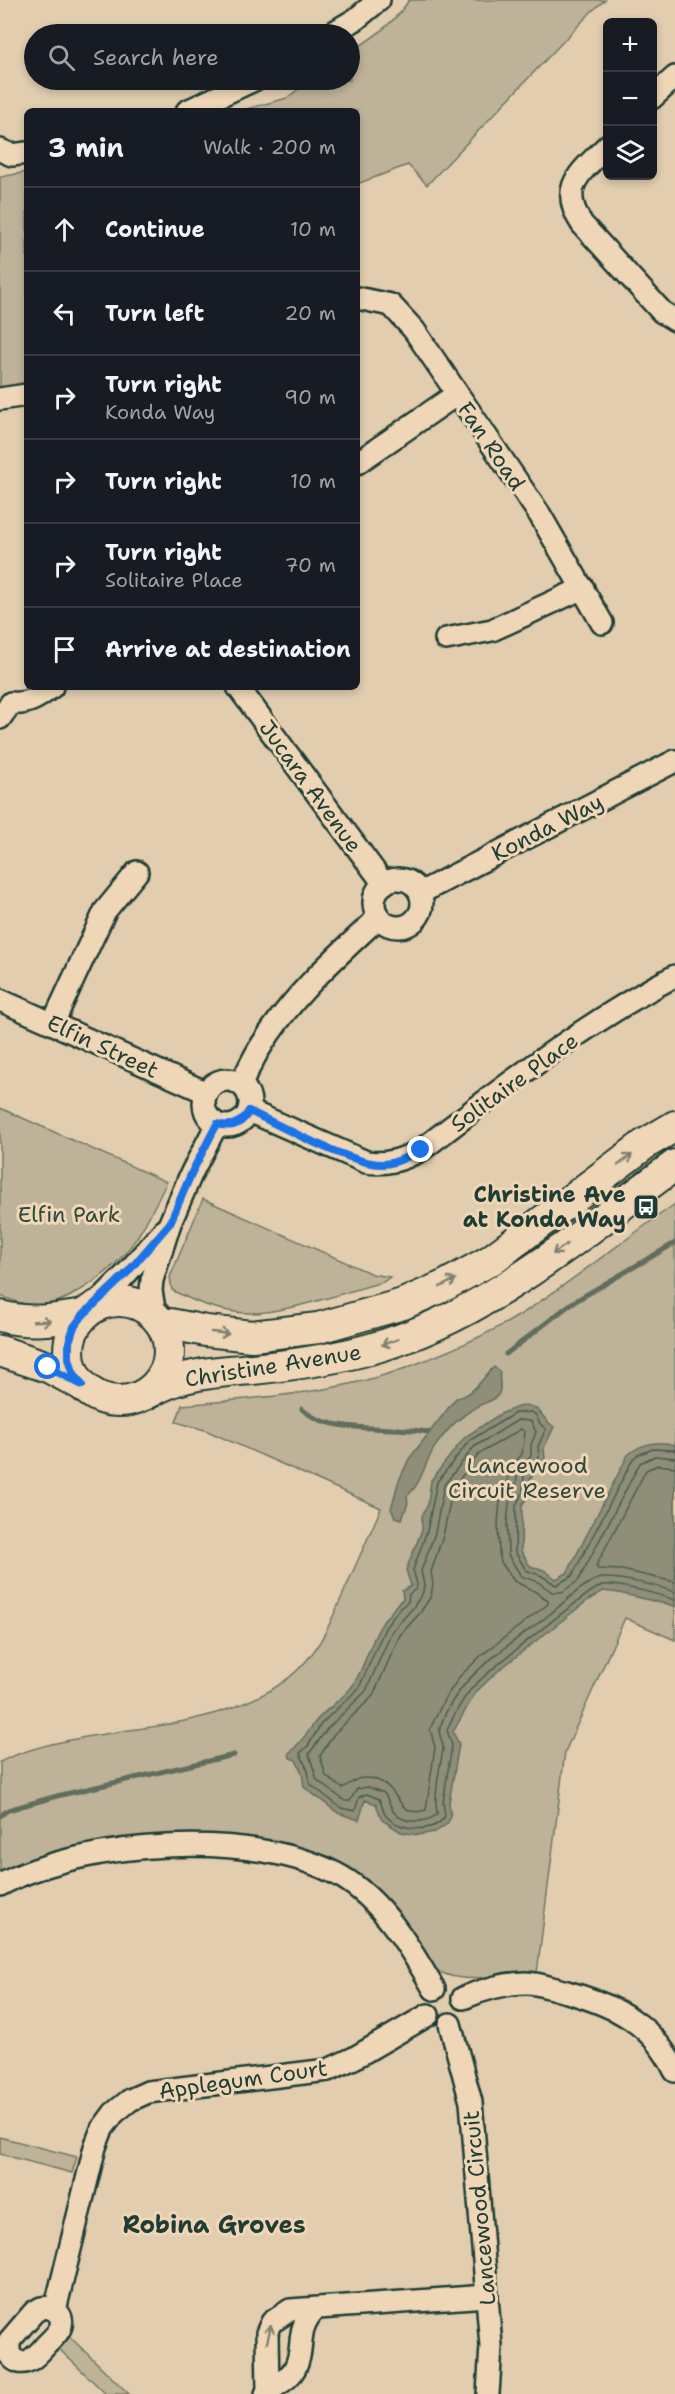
<!DOCTYPE html>
<meta charset="utf-8">
<style>
:root{--surface:#171b24;--page:#20242c;--text:#f1f3f6;--muted:#9ea1a6;--line:#363941}
body{margin:0;font-family:"Shantell Sans",sans-serif;background:var(--page);color:var(--text)}
.controls{position:absolute;right:18px;top:18px;display:grid;overflow:hidden;border-radius:9px;box-shadow:0 3px 9px #0003}
.controls button{width:54px;height:54px;display:grid;place-items:center;padding:0;border:0;border-bottom:2px solid var(--line);background:var(--surface);color:var(--text);font:30px sans-serif}
.stop{position:absolute;width:18px;height:18px;margin:-14px;border:4px solid #1a73e8;border-radius:50%;background:#fff}
.stop.end{background:#1a73e8;border-color:#fff;box-shadow:0 2px 6px #0008}
.list{margin:0;padding:0;list-style:none}
h2{display:flex;justify-content:space-between;align-items:center;height:78px;margin:0;padding:0 24px;font-size:26px}
h2 small{font-size:20px;font-weight:400;color:var(--muted)}
.list li{display:grid;grid-template-columns:39px 1fr auto;gap:18px;align-items:center;box-sizing:border-box;height:84px;padding:0 24px;border-top:2px solid var(--line)}
.list b{display:block;font-size:22px;white-space:nowrap}
.list p{margin:0;font-size:20px;white-space:nowrap;color:var(--muted)}
.list em{font-size:20px;font-style:normal;color:var(--muted)}
.icon{flex:none;width:33px;height:33px;fill:none;stroke:currentColor;stroke-width:2;stroke-linecap:round;stroke-linejoin:round}
.map{position:relative;flex:none;width:675px;height:2394px;overflow:hidden}
.search{position:absolute;background:var(--surface);box-shadow:0 3px 9px #0003;left:24px;top:24px;width:336px;height:66px;display:flex;align-items:center;gap:15px;box-sizing:border-box;padding:0 21px;border-radius:33px;color:var(--muted);font-size:22px}
.panel{position:absolute;background:var(--surface);box-shadow:0 3px 9px #0003;left:24px;top:108px;width:336px;height:582px;border-radius:9px}
.map>svg:first-child{display:block}
.green{fill:#beb299;stroke:#6e7866;stroke-width:1.5}
.water{fill:#8e8e79;stroke:#626e5d;stroke-width:1.5}
.lines{fill:none;stroke-linecap:round;stroke-linejoin:round}
.shore{stroke:#4b5d50;stroke-width:1.5}
.stream{stroke:#626e5d;stroke-width:5}
.minor-casing{stroke:#1f3d34;stroke-width:26}
.secondary-casing{stroke:#1f3d34;stroke-width:34}
.minor{stroke:#efd6b7;stroke-width:21}
.secondary{stroke:#efd6b7;stroke-width:30}
.oneway{stroke:#7d826f}
.route{stroke:#1a73e8;stroke-width:8}
.labels{text-anchor:middle;stroke-width:6;stroke-linejoin:round;paint-order:stroke}
.street-label{font-size:22px;fill:#1f3d34;stroke:#efd6b7}
.poi-label{font-size:22px;font-weight:bold;fill:#1f3d34;stroke:#efd6b7;text-anchor:end}
.park-label{font-size:22px;fill:#2f493e;stroke:#efd6b7}
.neighbourhood-label{font-size:24px;font-weight:bold;fill:#1f3d34;stroke:#efd6b7}
</style>
<div class="map">
<svg width="675" height="2394" viewBox="0 0 675 2394">
<rect width="100%" height="100%" fill="#e2cdaf"/>
<filter id="ink" filterUnits="userSpaceOnUse"><feTurbulence type="fractalNoise" baseFrequency=".0167" numOctaves="2"/><feDisplacementMap in="SourceGraphic" scale="12" xChannelSelector="R" yChannelSelector="G"/><feConvolveMatrix kernelMatrix="1 2 1 2 8 2 1 2 1" color-interpolation-filters="sRGB"/></filter>
<g filter="url(#ink)">
<!-- green -->
<g class="green">
<path d="M409,0H605L592,11L427,185L408,165L357,184V111H239L287,98L310,80H350V52C372,39 395,23 409,0Z"/>
<path d="M27,172V382L0,388V177Z"/>
<path d="M0,1108L167,1182C141,1232 130,1261 79,1291C65,1300 48,1307 31,1305C21,1304 10,1299 0,1296Z"/>
<path d="M203,1199L372,1274L390,1277L383,1282C345,1292 284,1314 247,1313C222,1312 194,1302 172,1290L170,1277Z"/>
<path d="M675,1204V1640L625,1618L565,1752L537,1973C502,1970 471,1988 438,1971C415,1941 399,1907 368,1882C280,1813 96,1827 0,1872V1762C37,1743 96,1735 137,1729C192,1722 270,1705 307,1660C324,1640 333,1616 344,1592C356,1564 369,1536 381,1508L205,1430L176,1422L182,1405C256,1398 332,1394 403,1369C443,1354 487,1336 523,1313C575,1279 624,1240 675,1204Z"/>
<path d="M0,2137L77,2157L72,2173L0,2154Z"/>
<path d="M70,2337L129,2394H106L59,2349Z"/>
</g>
<!-- water -->
<g class="water">
<path d="M494,1367L500,1372C498,1380 503,1388 498,1395C493,1402 485,1402 478,1406C462,1415 447,1429 437,1444C424,1461 423,1483 407,1496L408,1503L402,1519L395,1517L391,1509L398,1483L409,1459L456,1398C472,1397 483,1377 494,1367Z"/>
<path d="M523,1405C544,1407 539,1417 554,1427L544,1448L545,1459L530,1479V1494L522,1505L521,1551L530,1566L544,1570L556,1579L567,1573L628,1455C640,1443 660,1440 675,1445V1606L619,1593L603,1591L587,1601L498,1671L476,1692L453,1732L459,1744L449,1803L451,1817L447,1824L435,1832L418,1835L401,1832L382,1820L376,1804L365,1800L359,1820L338,1813L304,1787L302,1773L296,1760L290,1758L289,1753C301,1743 307,1733 316,1721C327,1707 347,1697 355,1682C368,1659 373,1630 391,1612C396,1606 395,1604 403,1599L402,1591L411,1586L406,1570L422,1530V1516L428,1504L431,1480L465,1437L500,1414Z"/>
</g>
<g class="lines">
<!-- shore -->
<g class="shore">
<path d="M521,1429L525,1432L522,1454L509,1470L507,1487L500,1501L498,1524L499,1553L501,1562L514,1581L534,1591L548,1600V1604L483,1654L460,1676L444,1700L430,1729L435,1747L426,1810C396,1819 402,1789 377,1780C371,1778 365,1777 358,1779C352,1781 348,1786 342,1788L326,1776L320,1756L334,1734L373,1696L400,1635L420,1613L431,1596L433,1584L431,1572L443,1536L453,1488L479,1454Z"/>
<path d="M675,1450L653,1449L637,1455L633,1459L572,1576L556,1585L542,1576L526,1570L515,1552L516,1505L523,1492L524,1476L539,1458L538,1446L546,1429L540,1424L536,1415L531,1412L515,1413L469,1441L437,1482L427,1531L413,1570L417,1584L416,1589L409,1594L408,1602L400,1608L385,1628L359,1688L321,1724L308,1746L300,1753L308,1771L310,1784L341,1808L355,1811L359,1797L367,1794L379,1799C382,1804 383,1813 387,1817C401,1831 434,1834 445,1816L443,1802L452,1745L447,1730C454,1715 462,1699 473,1687C485,1674 592,1587 603,1585C617,1583 661,1595 675,1600"/>
<path d="M675,1458L655,1456L640,1463L578,1581L562,1592H552L538,1582L521,1576L508,1555L507,1524L509,1503L516,1490L517,1473L531,1456V1445L536,1432L531,1421L518,1420L474,1447L444,1485L435,1533L421,1571L424,1585L423,1592L413,1608L392,1631L366,1691L327,1729L309,1754L317,1780L345,1801H350L357,1789L368,1787L384,1793C389,1799 389,1805 393,1811C402,1824 426,1824 437,1814C434,1792 439,1771 443,1750C445,1742 437,1736 440,1728C455,1676 511,1645 550,1614C563,1604 587,1579 603,1578C619,1577 659,1586 675,1592"/>
<path d="M675,1467L658,1465L646,1470L596,1566L598,1569L622,1570L675,1582"/>
</g>
<!-- stream -->
<g class="stream">
<path d="M506,1354L572,1303L675,1243"/>
<path d="M302,1409C329,1435 391,1425 428,1432"/>
<path d="M0,1816L8,1810L57,1796L234,1755"/>
</g>
<!-- minor casing -->
<g class="minor-casing">
<g id="minor">
<path d="M331,34L356,19L379,0"/>
<path d="M652,98L675,77"/>
<path d="M187,111L254,80"/>
<path d="M608,145C582,172 557,186 582,224L662,312L675,320"/>
<path d="M0,150L12,155L27,153"/>
<path d="M357,298L391,305L414,330L540,515L602,623"/>
<path d="M0,399L27,395"/>
<path d="M357,463L457,394"/>
<path d="M446,639L492,630L583,588"/>
<path d="M238,687L384,884"/>
<path d="M0,718L11,703C28,705 39,697 52,687"/>
<circle cx="398" cy="903" r="24"/>
<path d="M420,893L675,761"/>
<path d="M0,1000L205,1092"/>
<path d="M53,1023L105,911L137,872"/>
<circle cx="227" cy="1103" r="23"/>
<path d="M241,1084C248,1070 254,1056 263,1043C294,994 337,956 379,917"/>
<path d="M249,1111L366,1162C387,1165 402,1160 421,1150C503,1088 583,1024 675,976"/>
<path d="M92,1308L126,1274L164,1230"/>
<path d="M155,1315L151,1291L152,1280L170,1223L192,1172L217,1124"/>
<path d="M0,1885C84,1840 258,1828 342,1877C384,1902 410,1948 434,1989"/>
<path d="M463,1998C481,1990 506,1983 526,1983C539,1983 554,1989 567,1992C616,2006 652,2023 675,2071"/>
<path d="M450,2024L471,2102L491,2346L488,2394"/>
<path d="M41,2308C52,2306 64,2313 61,2326C59,2333 51,2340 46,2345C36,2357 22,2372 9,2354V2341L34,2312Z"/>
<path d="M55,2310L95,2147L102,2129L114,2113L130,2100L148,2092L328,2070L354,2058L428,2015"/>
<path d="M268,2391L267,2333L272,2322L290,2310L487,2296"/>
<path d="M266,2394C276,2384 288,2381 295,2368C306,2347 294,2332 314,2310"/>
</g>
</g>
<!-- secondary casing -->
<g class="secondary-casing">
<g id="secondary">
<circle cx="119" cy="1351" r="50"/>
<path d="M0,1316C29,1324 55,1320 83,1315"/>
<path d="M162,1325L170,1324L206,1331L252,1336L318,1328L403,1304L446,1285L491,1260L645,1144L675,1126"/>
<path d="M0,1351L48,1367L82,1385"/>
<path d="M144,1395C156,1389 168,1382 181,1379C204,1372 229,1371 253,1369C292,1365 331,1360 370,1349C486,1317 579,1235 675,1165"/>
</g>
</g>
<!-- minor -->
<use href="#minor" class="minor"/>
<!-- secondary -->
<use href="#secondary" class="secondary"/>
</g>
<!-- one-way arrows -->
<defs><path id="oneway-shaft" d="M-6 0H5M1.5-3L5.5 0L1.5 3" fill="none" stroke-width="1.6" stroke-linecap="round" stroke-linejoin="round" transform="scale(1.5)"/></defs>
<g class="oneway">
<use href="#oneway-shaft" transform="translate(625 1160) rotate(-37)"/>
<use href="#oneway-shaft" transform="translate(560 1249) rotate(144)"/>
<use href="#oneway-shaft" transform="translate(448 1283) rotate(-27)"/>
<use href="#oneway-shaft" transform="translate(42 1321) rotate(-2)"/>
<use href="#oneway-shaft" transform="translate(220 1333) rotate(6)"/>
<use href="#oneway-shaft" transform="translate(390 1342) rotate(161)"/>
<use href="#oneway-shaft" transform="translate(269 2334) rotate(-77)"/>
</g>
</g>
<g class="lines" filter="url(#ink)">
<!-- route -->
<path class="route" d="M48,1367L82,1385L73,1372L69,1358V1342L74,1327L83,1315L126,1274L170,1223L192,1172L217,1124C231,1128 242,1124 249,1111C279,1125 352,1165 382,1164C395,1164 409,1156 421,1150"/>
</g>
<!-- icons -->
<defs>
<g id="bus-square" transform="scale(1.35)"><rect x="-9" y="-9" width="18" height="18" rx="4" fill="#1f3d34" stroke="#efd6b7"/><path d="M-5-6H5V4H4V6H2V4H-2V6H-4V4H-5ZM-3.5-4V0h7V-4ZM-3.5 1.2v1.5H-2V1.2ZM2 1.2v1.5H3.5V1.2Z" fill="#fff"/></g>
</defs>
<g fill-rule="evenodd">
<use href="#bus-square" x="646" y="1207"/>
</g>
<g class="labels">
<!-- street labels -->
<g class="street-label">
<text transform="translate(492 446) rotate(56)" y="8">Fan Road</text>
<text transform="translate(311 786) rotate(54)" y="8">Jucara Avenue</text>
<text transform="translate(547 827) rotate(-27)" y="8">Konda Way</text>
<text transform="translate(103 1046) rotate(25)" y="8">Elfin Street</text>
<text transform="translate(514 1082) rotate(-36)" y="8">Solitaire Place</text>
<text transform="translate(273 1365) rotate(-9)" y="8">Christine Avenue</text>
<text transform="translate(243 2079) rotate(-8)" y="8">Applegum Court</text>
<text transform="translate(479 2208) rotate(-95)" y="8">Lancewood Circuit</text>
</g>
<!-- poi labels -->
<g class="poi-label">
<text x="626" y="1202">Christine Ave<tspan x="626" dy="25">at Konda Way</tspan></text>
</g>
<!-- park labels -->
<g class="park-label">
<text x="69" y="1222">Elfin Park</text>
<text x="527" y="1473">Lancewood<tspan x="527" dy="25">Circuit Reserve</tspan></text>
</g>
<!-- neighbourhood labels -->
<g class="neighbourhood-label">
<text x="214" y="2233">Robina Groves</text>
</g>
</g>
</svg>
<div class="controls">
<button>+</button>
<button>−</button>
<button><svg class="icon" aria-label="layers" viewBox="0 0 24 24"><path d="M12 4l9 5-9 5-9-5zM3 14l9 5 9-5"/></svg></button>
</div>
<div class="stop" style="left:48px;top:1367px"></div>
<div class="stop end" style="left:421px;top:1150px"></div>
<div class="search"><svg class="icon" aria-label="search" viewBox="0 0 24 24"><circle cx="10" cy="10" r="6"/><path d="M15 15l6 6"/></svg>Search here</div>
<section class="panel">
<h2>3 min<small>Walk · 200 m</small></h2>
<ul class="list">
<li><svg class="icon" aria-label="ahead" viewBox="0 0 24 24"><path d="M12 20V5M6 11l6-6 6 6"/></svg><div><b>Continue</b></div><em>10 m</em></li>
<li><svg class="icon" aria-label="left" viewBox="0 0 24 24"><path d="M17 20v-9H6M10 6l-5 5 5 5"/></svg><div><b>Turn left</b></div><em>20 m</em></li>
<li><svg class="icon" aria-label="right" viewBox="0 0 24 24"><path d="M7 20v-9h11M14 6l5 5-5 5"/></svg><div><b>Turn right</b><p>Konda Way</p></div><em>90 m</em></li>
<li><svg class="icon" aria-label="right" viewBox="0 0 24 24"><path d="M7 20v-9h11M14 6l5 5-5 5"/></svg><div><b>Turn right</b></div><em>10 m</em></li>
<li><svg class="icon" aria-label="right" viewBox="0 0 24 24"><path d="M7 20v-9h11M14 6l5 5-5 5"/></svg><div><b>Turn right</b><p>Solitaire Place</p></div><em>70 m</em></li>
<li><svg class="icon" aria-label="arrive" viewBox="0 0 24 24"><path d="M6 21V4h12l-3 4 3 4H6"/></svg><div><b>Arrive at destination</b></div></li>
</ul>
</section>
</div>
